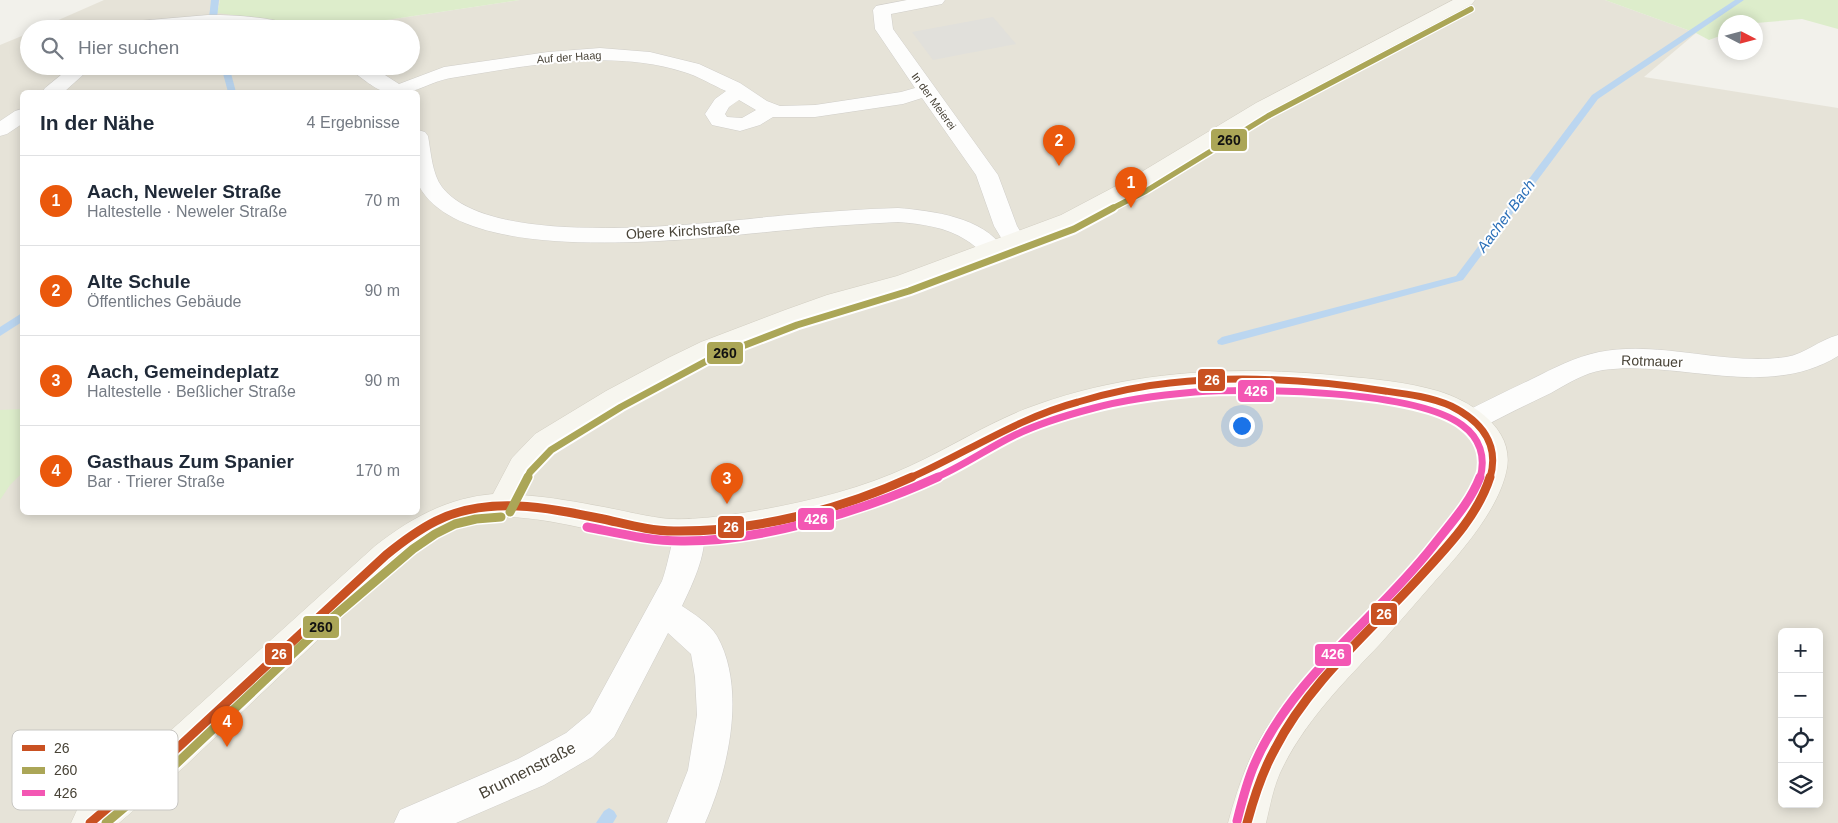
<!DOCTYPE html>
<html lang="de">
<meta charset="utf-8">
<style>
:root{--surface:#fff;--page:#f2f2f3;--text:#1f2937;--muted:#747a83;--line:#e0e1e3;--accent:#ea580c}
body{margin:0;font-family:Arial,sans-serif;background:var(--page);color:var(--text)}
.controls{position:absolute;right:15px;bottom:15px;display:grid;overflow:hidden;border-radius:8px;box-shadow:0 2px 12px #0003}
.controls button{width:45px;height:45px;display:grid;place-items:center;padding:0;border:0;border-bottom:1px solid var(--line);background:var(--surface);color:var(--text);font:25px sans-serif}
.compass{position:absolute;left:1718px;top:15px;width:45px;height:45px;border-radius:50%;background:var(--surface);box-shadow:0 2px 12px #0003;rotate:96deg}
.you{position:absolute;left:1241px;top:425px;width:18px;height:18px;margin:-12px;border:4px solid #fff;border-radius:50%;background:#1a73e8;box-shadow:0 0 0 8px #1a73e833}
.badge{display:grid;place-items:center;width:32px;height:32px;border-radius:50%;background:var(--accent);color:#fff;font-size:16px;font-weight:700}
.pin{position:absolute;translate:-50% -41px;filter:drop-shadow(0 1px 2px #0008)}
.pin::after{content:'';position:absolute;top:26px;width:18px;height:15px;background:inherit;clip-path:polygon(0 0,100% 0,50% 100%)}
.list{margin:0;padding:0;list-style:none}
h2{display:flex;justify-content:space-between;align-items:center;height:65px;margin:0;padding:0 20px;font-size:21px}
h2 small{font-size:16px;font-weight:400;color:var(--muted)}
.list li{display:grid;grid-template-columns:32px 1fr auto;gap:15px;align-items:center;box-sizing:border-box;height:90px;padding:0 20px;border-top:1px solid var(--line)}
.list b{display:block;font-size:19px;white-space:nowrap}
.list p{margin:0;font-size:16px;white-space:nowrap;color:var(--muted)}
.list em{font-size:16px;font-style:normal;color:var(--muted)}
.icon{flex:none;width:28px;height:28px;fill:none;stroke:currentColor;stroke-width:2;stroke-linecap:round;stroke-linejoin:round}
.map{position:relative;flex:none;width:1838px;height:823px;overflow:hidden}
.search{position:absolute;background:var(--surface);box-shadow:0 2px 12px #0003;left:20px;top:20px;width:400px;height:55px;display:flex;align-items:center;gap:12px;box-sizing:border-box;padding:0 18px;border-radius:28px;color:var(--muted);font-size:19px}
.panel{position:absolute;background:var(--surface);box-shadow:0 2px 12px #0003;left:20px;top:90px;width:400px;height:425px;border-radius:8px}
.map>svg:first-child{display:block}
.residential{fill:#e6e3d8;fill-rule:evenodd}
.green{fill:#ddedcb}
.parking{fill:#e1e0db}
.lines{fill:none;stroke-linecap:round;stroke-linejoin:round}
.stream{fill:#bbd6f0;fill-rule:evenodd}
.street-casing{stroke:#d0cec9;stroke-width:1}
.secondary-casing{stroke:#d2cec2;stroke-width:1}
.street{fill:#fdfdfc;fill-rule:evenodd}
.secondary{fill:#f7f6ef;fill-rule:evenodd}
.bus-1-far1-casing{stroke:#fff;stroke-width:11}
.bus-1-casing{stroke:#fff;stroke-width:12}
.bus-2-far2-casing{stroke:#fff;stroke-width:8}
.bus-2-far1-casing{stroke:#fff;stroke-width:11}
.bus-2-casing{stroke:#fff;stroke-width:12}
.bus-3-far1-casing{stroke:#fff;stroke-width:11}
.bus-3-casing{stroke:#fff;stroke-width:12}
.bus-1-far1{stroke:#c95122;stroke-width:7}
.bus-1{stroke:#c95122;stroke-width:9}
.bus-2-far2{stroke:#aba657;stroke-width:5.5}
.bus-2-far1{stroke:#aba657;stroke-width:7}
.bus-2{stroke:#aba657;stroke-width:9}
.bus-3-far1{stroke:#f357b3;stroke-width:7}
.bus-3{stroke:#f357b3;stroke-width:9}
.labels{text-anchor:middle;stroke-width:4;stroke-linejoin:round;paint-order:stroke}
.far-street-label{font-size:11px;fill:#484337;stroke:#fff}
.street-label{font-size:14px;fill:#484337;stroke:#fff}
.water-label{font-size:15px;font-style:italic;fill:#2c70b8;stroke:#fff}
.near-street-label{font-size:16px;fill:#484337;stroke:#fff}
.key{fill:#fff;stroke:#c8c7c3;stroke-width:1}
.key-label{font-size:14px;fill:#484337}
.line-badge{stroke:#fff;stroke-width:2}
.badge-label{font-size:14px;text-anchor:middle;font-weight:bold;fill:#fff}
.pale-badge-label{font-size:14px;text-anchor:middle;font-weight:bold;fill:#111}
</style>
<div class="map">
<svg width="1838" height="823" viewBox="0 0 1838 823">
<rect width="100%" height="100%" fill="#f2f1eb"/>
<!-- residential -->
<path class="residential" d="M104,0H220L217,12L334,28L520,0H1605L1696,33L1644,77L1838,108V823H0V45L29,33V66H411V29H38ZM22,92H418V512H22ZM1782,632H1819V804H1782Z"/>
<!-- green -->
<g class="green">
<path d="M220,0H520L334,28L217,13Z"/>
<path d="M1605,0H1838V29L1802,19L1756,23L1726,22L1725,34L1709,40L1696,33Z"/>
<path d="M22,409V473L10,485L0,500V410Z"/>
</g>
<!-- parking -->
<path class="parking" d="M993,17L1016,44L933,60L912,32Z"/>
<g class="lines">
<!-- stream -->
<g class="stream">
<path d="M211,0H219L217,18L220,29H212L209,18Z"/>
<path d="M1735,0H1744L1598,99L1463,280L1222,345L1218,344L1217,341L1222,337L1456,276L1592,95Z"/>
<path d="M221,66H229L236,92H228Z"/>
<path d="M22,313V322L0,336V327Z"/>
<path d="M609,808L614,811L617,816L613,823H596L604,811Z"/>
</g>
<!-- street casing -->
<g class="street-casing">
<g id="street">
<path d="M907,0H945L942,4L891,14L893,29L998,175L1017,226L1026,241L1022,246L1014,248L1006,246L994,226L976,175L922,98L903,104L815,117H773L760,125L740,131L712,125L705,114L715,99L726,91C712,85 698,76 684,72C609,48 527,66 451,78C427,82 414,97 386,92C377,91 359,76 351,70L349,66H371L399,84L444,67L548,52L600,48L650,52L699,64L740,83L767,101L780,106L815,105L901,92L915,88L875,29L873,10L876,6ZM739,100L756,110L742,118L727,117L725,114L729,107Z"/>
<path d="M208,15C238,15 266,17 295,25L298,29H266L229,26L169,29H115L120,23L126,22Z"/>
<path d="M72,66H93L64,92H42L45,88Z"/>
<path d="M22,109V124L7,134L0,136V121L15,111Z"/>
<path d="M418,130L425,132L428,136C431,152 432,174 442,187C492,252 713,222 788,215C825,212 861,209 898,208C933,211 983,217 1004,249L1000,254C985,258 979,248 966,240C946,227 922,224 898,222C861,224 825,226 788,230C708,237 464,271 419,186C415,177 417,140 418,130Z"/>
<path d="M1838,335V356C1767,400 1680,360 1603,370C1584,373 1567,384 1551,393C1528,404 1505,415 1483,427L1473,430L1463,427L1459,420L1463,413C1486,401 1509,390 1532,379C1554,368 1575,357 1599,352C1661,340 1724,366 1786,357C1805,354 1819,340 1838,335Z"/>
<path d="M690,519L701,522C712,545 692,585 682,606C694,614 709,623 717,636C747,689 728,771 705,823H667L688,770L697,715L695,677L691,654L668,633L614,737L592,757L544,785L456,823H394L400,810L518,759L566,733L590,713L662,581C669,562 671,540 679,522Z"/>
</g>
</g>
<!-- secondary casing -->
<g class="secondary-casing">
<path id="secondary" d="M1453,0H1475L1472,4L1270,111L1149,187L1077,225L914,288L845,307L719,354L626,405L555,450L533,473L522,495C550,497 577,502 604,507C625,511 648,517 670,519C700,520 731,515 760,510C811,501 863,488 910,466C949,448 985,425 1025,409C1127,370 1234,365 1342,376C1374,379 1407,382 1438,391C1471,401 1514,428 1507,468C1500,508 1462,551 1435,581C1417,602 1399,622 1381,643C1344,682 1303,723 1280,773C1273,789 1270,806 1266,823H1228C1238,786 1250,751 1272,720C1295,684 1327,654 1356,623C1375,604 1393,584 1411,564C1433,541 1457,517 1471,489C1477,477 1481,463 1478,450C1473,430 1449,415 1431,409C1406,401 1378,399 1352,396C1293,390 1234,387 1175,393C1141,396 1106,403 1073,414C1006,435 949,478 883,501C819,523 739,546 671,543C606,541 520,500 457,525C434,533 415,549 397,565L184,767L119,823H71L77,810L158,742L375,546C411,518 447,498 493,494L512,458L535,434L606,391L668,358L701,342L785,310L827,295L897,276L1061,215L1133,177L1256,103Z"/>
</g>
<!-- street -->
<use href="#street" class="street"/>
<!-- secondary -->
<use href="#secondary" class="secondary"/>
<!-- bus-1-far1 casing -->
<g class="bus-1-far1-casing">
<path id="bus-1-far1" d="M910,478C966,453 1018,418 1078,402C1108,393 1139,386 1170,383C1241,375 1315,380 1385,391C1407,394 1431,397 1451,406C1481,421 1500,444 1490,478"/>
</g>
<!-- bus-1 casing -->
<g class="bus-1-casing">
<g id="bus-1">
<path d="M90,823L171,754L386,555C402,542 418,530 436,521C488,495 549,508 603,519C626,524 650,531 674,531C754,532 840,510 912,477"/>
<path d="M1247,823C1254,797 1262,772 1275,749C1308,684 1367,634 1416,581C1444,550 1477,518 1490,477"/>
</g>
</g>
<!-- bus-2-far2 casing -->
<g class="bus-2-far2-casing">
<path id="bus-2-far2" d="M1111,209L1146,191L1268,116L1471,9"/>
</g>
<!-- bus-2-far1 casing -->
<g class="bus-2-far1-casing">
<path id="bus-2-far1" d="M527,478L530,472L551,450L621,407L714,357L797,325L909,291L1074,229L1113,208"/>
</g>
<!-- bus-2 casing -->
<g class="bus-2-casing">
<g id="bus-2">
<path d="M510,512L528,477"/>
<path d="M106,823L177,763L318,630L413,549L435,534L455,524L476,519L501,517"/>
</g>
</g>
<!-- bus-3-far1 casing -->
<g class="bus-3-far1-casing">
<path id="bus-3-far1" d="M935,478C963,466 988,448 1015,435C1040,423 1067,415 1094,408C1127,399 1161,395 1195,392C1254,388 1415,390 1462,425C1480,438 1486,457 1480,478"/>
</g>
<!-- bus-3 casing -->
<g class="bus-3-casing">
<g id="bus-3">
<path d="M587,527C618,533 649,541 681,541C761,542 866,510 938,477"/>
<path d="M1237,821C1242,801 1247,781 1255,763C1293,676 1376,619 1433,546C1450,524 1470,503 1480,477"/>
</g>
</g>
<!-- bus-1-far1 -->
<use href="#bus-1-far1" class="bus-1-far1"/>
<!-- bus-1 -->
<use href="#bus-1" class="bus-1"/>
<!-- bus-2-far2 -->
<use href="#bus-2-far2" class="bus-2-far2"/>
<!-- bus-2-far1 -->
<use href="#bus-2-far1" class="bus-2-far1"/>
<!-- bus-2 -->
<use href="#bus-2" class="bus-2"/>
<!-- bus-3-far1 -->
<use href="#bus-3-far1" class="bus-3-far1"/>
<!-- bus-3 -->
<use href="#bus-3" class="bus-3"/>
</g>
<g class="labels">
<!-- far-street labels -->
<g class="far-street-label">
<text transform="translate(569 57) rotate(-4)" y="4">Auf der Haag</text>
<text transform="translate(934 101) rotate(54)" y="4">In der Meierei</text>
</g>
<!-- street labels -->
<g class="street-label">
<text transform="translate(683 231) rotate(-3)" y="5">Obere Kirchstraße</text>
<text transform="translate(1652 361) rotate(2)" y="5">Rotmauer</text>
</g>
<!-- water labels -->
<g class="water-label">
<text transform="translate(1506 216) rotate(-53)" y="5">Aacher Bach</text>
</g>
<!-- near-street labels -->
<g class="near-street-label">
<text transform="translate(527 770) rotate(-27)" y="6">Brunnenstraße</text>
</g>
</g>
<!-- legend -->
<rect x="12" y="730" width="166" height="80" rx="8" class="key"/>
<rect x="22" y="745" width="23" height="6" fill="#c95122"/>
<rect x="22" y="767" width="23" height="7" fill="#aba657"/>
<rect x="22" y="790" width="23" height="6" fill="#f357b3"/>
<g class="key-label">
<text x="54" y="753">26</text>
<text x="54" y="775">260</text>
<text x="54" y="798">426</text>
</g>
<g class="line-badge">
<rect x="1210" y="128" width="38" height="24" rx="5" fill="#aba657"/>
<rect x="706" y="341" width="38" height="24" rx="5" fill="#aba657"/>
<rect x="1197" y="368" width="29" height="24" rx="5" fill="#c95122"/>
<rect x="1237" y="379" width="38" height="24" rx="5" fill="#f357b3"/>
<rect x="797" y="507" width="38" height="24" rx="5" fill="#f357b3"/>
<rect x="717" y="515" width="28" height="24" rx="5" fill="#c95122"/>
<rect x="1370" y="602" width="28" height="24" rx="5" fill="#c95122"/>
<rect x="302" y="615" width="38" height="24" rx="5" fill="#aba657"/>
<rect x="264" y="642" width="29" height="24" rx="5" fill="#c95122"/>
<rect x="1314" y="643" width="38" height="24" rx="5" fill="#f357b3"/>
</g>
<g class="badge-label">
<text x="1212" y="385">26</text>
<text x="1256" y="396">426</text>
<text x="816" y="524">426</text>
<text x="731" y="532">26</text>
<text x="1384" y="619">26</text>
<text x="279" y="659">26</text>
<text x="1333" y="659">426</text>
</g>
<g class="pale-badge-label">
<text x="1229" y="145">260</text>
<text x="725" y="358">260</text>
<text x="321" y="632">260</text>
</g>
</svg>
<div class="controls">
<button>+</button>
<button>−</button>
<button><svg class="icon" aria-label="locate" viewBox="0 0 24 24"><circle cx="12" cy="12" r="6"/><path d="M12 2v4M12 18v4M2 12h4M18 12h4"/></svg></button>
<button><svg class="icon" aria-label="layers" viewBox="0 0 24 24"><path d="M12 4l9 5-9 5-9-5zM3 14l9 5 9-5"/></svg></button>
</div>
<svg class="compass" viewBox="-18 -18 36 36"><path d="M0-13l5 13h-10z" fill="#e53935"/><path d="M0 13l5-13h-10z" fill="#747a83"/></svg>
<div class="you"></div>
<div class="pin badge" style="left:1131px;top:208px">1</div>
<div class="pin badge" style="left:1059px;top:166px">2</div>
<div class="pin badge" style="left:727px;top:504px">3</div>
<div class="pin badge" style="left:227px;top:747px">4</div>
<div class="search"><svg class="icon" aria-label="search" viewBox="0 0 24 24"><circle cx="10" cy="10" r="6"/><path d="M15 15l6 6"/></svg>Hier suchen</div>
<section class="panel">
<h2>In der Nähe<small>4 Ergebnisse</small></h2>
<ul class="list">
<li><span class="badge">1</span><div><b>Aach, Neweler Straße</b><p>Haltestelle · Neweler Straße</p></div><em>70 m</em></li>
<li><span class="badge">2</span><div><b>Alte Schule</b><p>Öffentliches Gebäude</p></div><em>90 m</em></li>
<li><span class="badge">3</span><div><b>Aach, Gemeindeplatz</b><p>Haltestelle · Beßlicher Straße</p></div><em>90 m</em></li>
<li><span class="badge">4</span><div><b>Gasthaus Zum Spanier</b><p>Bar · Trierer Straße</p></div><em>170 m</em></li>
</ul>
</section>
</div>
